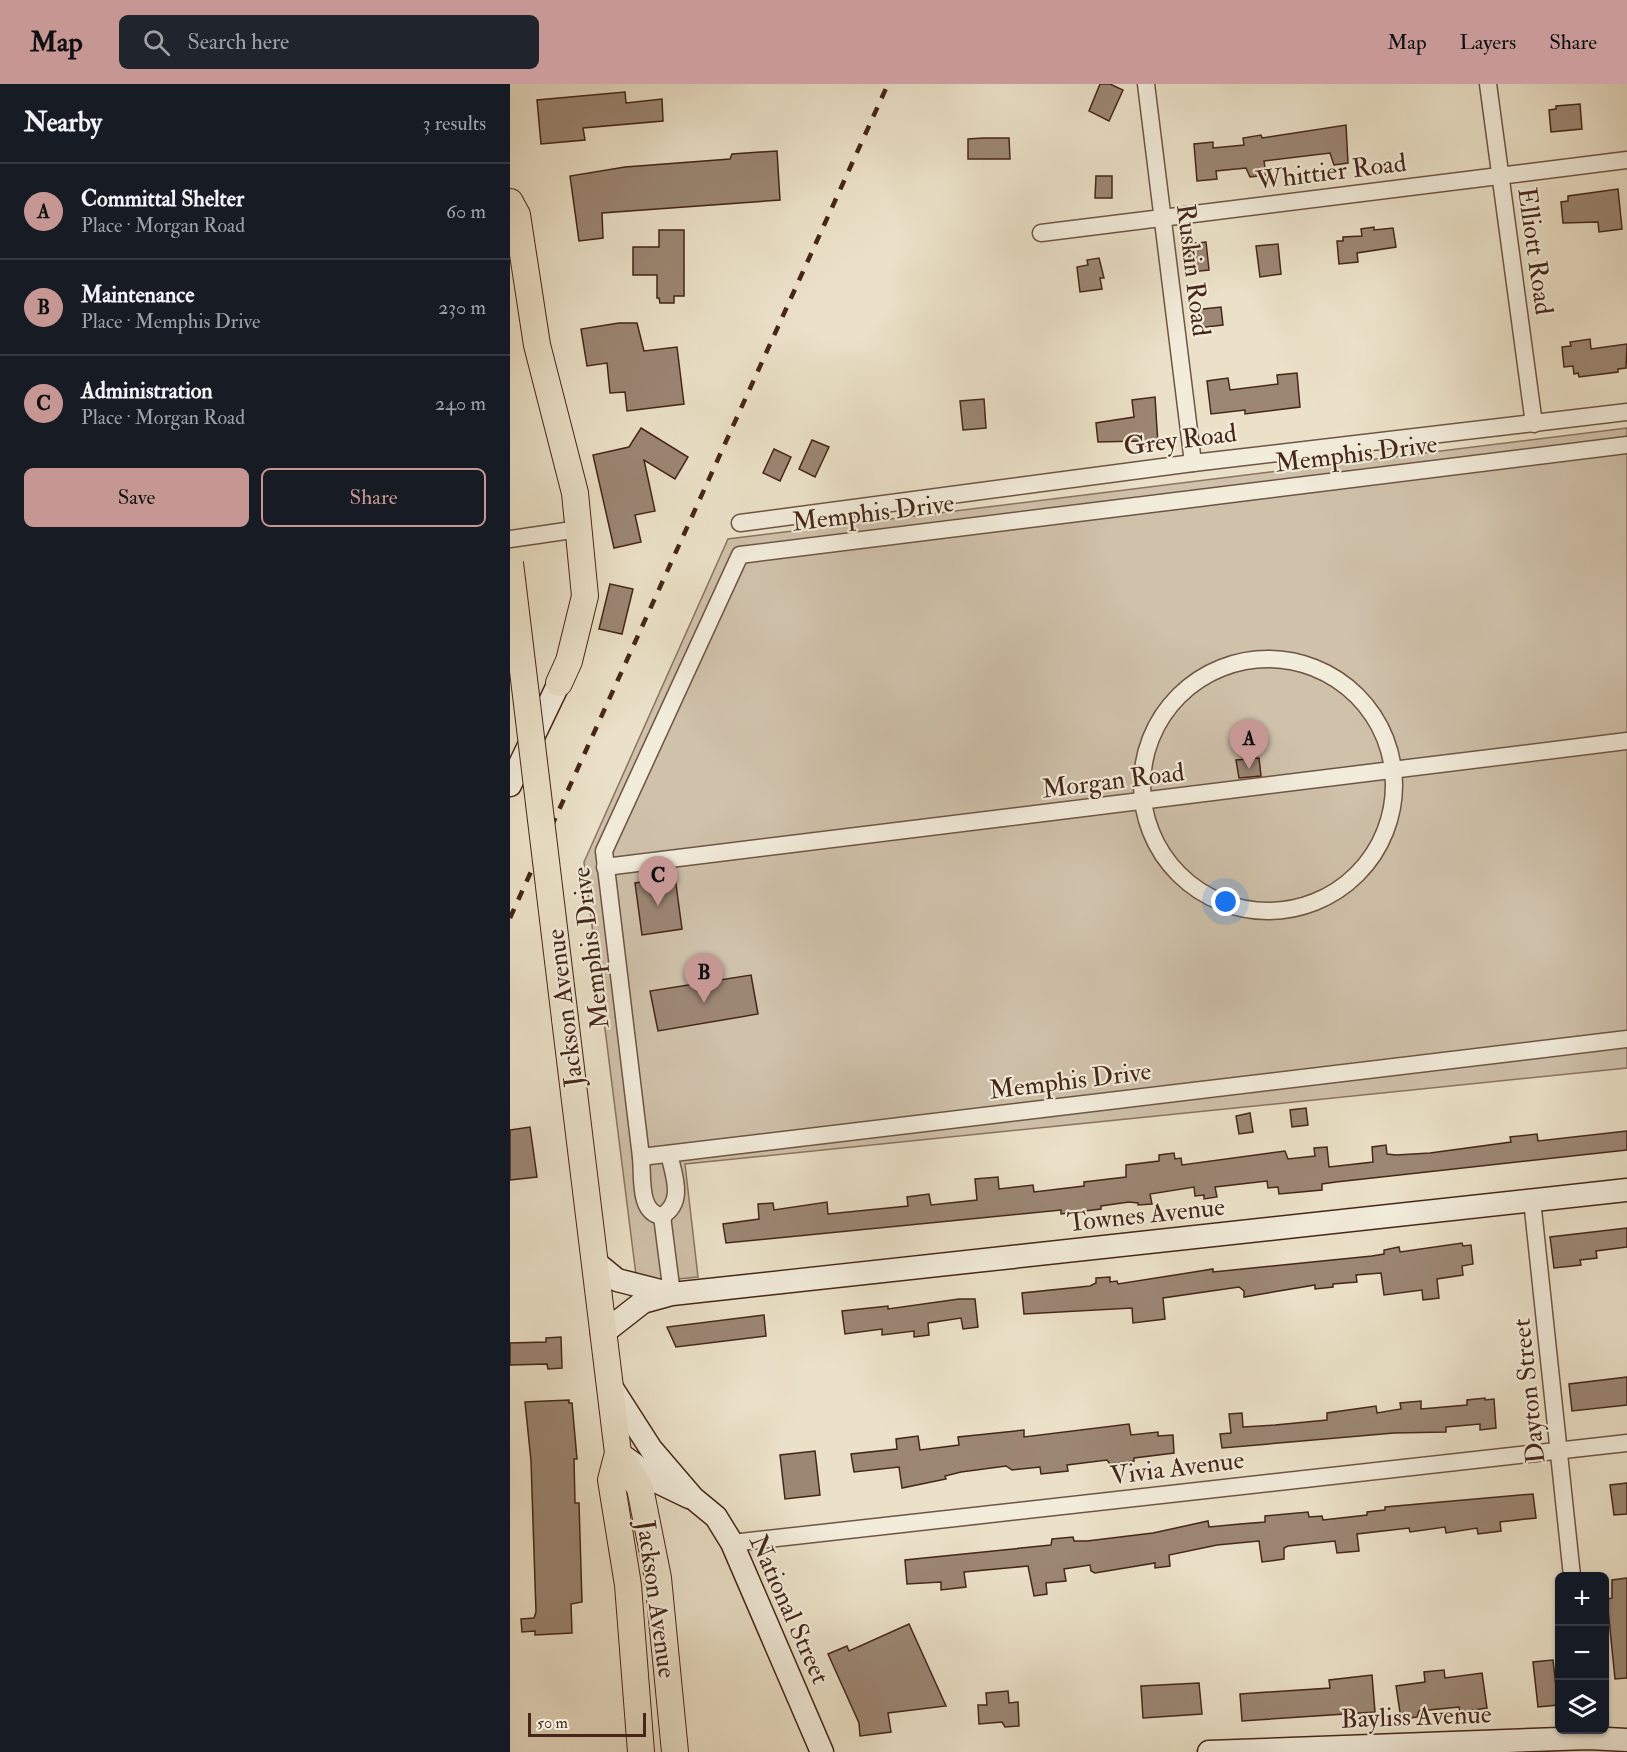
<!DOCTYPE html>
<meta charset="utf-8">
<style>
:root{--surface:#171b24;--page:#20242c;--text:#f1f3f6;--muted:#9ea1a6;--line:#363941;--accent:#c59692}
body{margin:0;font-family:"IM FELL Double Pica",serif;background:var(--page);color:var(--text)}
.controls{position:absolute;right:18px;bottom:18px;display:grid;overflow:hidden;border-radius:9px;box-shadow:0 2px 4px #0004}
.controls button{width:54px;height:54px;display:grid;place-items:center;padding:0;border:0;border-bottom:2px solid var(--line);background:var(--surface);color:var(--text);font:30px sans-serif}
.scale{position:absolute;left:18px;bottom:15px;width:118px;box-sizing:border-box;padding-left:6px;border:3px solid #462618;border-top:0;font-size:16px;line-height:21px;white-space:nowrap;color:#462618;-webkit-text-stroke:4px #f2ecdb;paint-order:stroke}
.you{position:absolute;left:716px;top:818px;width:21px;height:21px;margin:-15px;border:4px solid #fff;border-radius:50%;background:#1a73e8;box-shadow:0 0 0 9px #1a73e833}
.badge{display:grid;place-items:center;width:39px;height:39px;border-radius:50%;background:var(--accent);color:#111;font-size:20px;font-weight:700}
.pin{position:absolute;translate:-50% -50px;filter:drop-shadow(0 2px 3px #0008)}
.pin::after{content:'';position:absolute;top:32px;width:21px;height:18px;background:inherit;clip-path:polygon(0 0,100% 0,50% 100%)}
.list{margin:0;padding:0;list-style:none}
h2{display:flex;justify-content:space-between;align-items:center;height:78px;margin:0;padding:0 24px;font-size:26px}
h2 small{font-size:20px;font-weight:400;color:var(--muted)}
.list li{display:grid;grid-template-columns:39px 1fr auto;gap:18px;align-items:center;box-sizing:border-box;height:96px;padding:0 24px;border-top:2px solid var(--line)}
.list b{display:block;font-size:22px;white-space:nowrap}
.list p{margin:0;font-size:20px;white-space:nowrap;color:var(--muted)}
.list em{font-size:20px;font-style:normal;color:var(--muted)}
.actions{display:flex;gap:12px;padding:18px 24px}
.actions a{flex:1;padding:14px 0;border:2px solid var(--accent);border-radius:9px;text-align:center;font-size:21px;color:var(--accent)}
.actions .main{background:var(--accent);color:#111}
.icon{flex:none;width:33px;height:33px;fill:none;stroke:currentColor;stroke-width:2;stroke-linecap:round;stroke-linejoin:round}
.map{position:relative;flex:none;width:1117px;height:1668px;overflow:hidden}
header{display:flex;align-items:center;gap:36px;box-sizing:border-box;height:84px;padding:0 30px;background:var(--accent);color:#111}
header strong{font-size:28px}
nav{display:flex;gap:33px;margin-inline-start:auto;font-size:21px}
.search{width:420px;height:54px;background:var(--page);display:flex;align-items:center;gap:15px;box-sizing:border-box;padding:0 21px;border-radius:9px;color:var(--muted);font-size:22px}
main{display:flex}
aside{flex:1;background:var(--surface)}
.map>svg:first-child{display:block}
.green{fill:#cfc1aa;stroke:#8a7461;stroke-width:1.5}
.building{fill:#9c8774;stroke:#462618;stroke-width:1.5}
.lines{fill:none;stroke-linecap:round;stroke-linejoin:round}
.street-casing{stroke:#6f5544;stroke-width:19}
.secondary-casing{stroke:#462618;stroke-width:25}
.primary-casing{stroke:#462618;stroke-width:28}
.street{stroke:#f2ecdb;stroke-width:16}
.secondary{stroke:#f2ecdb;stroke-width:22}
.primary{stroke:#ebe1c8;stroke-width:26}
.rail{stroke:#462618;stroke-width:4.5;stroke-dasharray:10 10;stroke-linecap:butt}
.primary-bridge-casing{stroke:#462618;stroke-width:28;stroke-linecap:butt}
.primary-bridge{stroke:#ebe1c8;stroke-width:26}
.labels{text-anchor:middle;stroke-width:4.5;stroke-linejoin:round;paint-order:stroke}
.street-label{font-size:26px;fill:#462618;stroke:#f2ecdb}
</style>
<header>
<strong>Map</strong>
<div class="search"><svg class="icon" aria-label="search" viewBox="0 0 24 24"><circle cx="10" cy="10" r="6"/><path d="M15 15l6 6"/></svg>Search here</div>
<nav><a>Map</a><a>Layers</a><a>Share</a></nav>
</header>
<main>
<aside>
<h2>Nearby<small>3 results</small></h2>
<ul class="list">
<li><span class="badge">A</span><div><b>Committal Shelter</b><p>Place · Morgan Road</p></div><em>60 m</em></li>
<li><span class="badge">B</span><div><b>Maintenance</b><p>Place · Memphis Drive</p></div><em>230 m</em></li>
<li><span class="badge">C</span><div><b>Administration</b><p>Place · Morgan Road</p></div><em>240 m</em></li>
</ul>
<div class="actions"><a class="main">Save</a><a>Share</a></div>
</aside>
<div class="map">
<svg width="1117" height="1668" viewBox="0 0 1117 1668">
<rect width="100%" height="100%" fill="#ebe1c8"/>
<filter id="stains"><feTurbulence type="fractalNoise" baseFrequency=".00333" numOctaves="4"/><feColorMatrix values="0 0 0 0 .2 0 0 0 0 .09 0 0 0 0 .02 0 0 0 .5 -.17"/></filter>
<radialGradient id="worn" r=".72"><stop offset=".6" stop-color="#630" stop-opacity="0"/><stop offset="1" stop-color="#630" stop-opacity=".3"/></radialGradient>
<!-- green -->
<path class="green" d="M1117,344V984L175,1080L188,1193L127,1199L74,778L218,455Z"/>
<!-- building -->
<g class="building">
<path d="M590,0H600L613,6L599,37L579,27Z"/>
<path d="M115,8L116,19L152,15L153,37L73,44L75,56L31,60L27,16Z"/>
<path d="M1070,20L1072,45L1041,48L1039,26L1046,25V22Z"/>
<path d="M836,41L838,79L824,81L820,69L754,77L756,91L740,93L736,84L706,87L707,95L687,97L684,60L703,58V64L734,61L733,54L751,51L752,54Z"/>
<path d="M473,54H499L500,75H458V55Z"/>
<path d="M267,67L270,116L92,129L93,154L69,157L60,92L115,83L220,75L222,70Z"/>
<path d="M586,92H602V114H585Z"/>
<path d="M1108,105L1112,145L1089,148L1088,138L1053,139L1051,118L1058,117V112Z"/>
<path d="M864,143V146L883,144L886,163L847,169L848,178L829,180L827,157H833V153L852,152L851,145Z"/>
<path d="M149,146H174V212H164V219H150L149,214H147V191H123V163H149Z"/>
<path d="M696,158L699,186L680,188L678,160Z"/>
<path d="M768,160L771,190L750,193L746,162Z"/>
<path d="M589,174L594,194H590L592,205L570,208L567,183L578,181L577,176Z"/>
<path d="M711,223L713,241L687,244L684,226Z"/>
<path d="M109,239H127L134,267L167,263L174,320L117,327L115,308L100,309L97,279L77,282L71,245Z"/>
<path d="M1080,255L1081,265L1117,260L1116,284L1108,285V288L1069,293L1068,289L1064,290L1063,282L1054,283L1052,263L1061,262L1060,258Z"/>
<path d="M787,289L790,323L735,330V326L701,330L697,297L718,294L720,306L768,300L767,291Z"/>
<path d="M645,313L648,360L630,363L629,357L588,358L586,339L624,333L622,316Z"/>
<path d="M474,315L476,344L453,346L450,317Z"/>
<path d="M131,344L178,373L165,395L134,376L145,427L125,431L131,458L104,464L83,371L119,363Z"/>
<path d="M302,356L319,363L305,393L289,385Z"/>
<path d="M264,365L281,373L270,397L253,389Z"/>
<path d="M100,500L123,505L112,550L89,545Z"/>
<path d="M749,674L751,692L729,694L726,676Z"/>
<path d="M165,793L172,845L132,851L125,799Z"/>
<path d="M241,891L248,930L148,947L140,907Z"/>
<path d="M796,1024L798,1041L782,1043L780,1026Z"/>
<path d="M740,1029L743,1048L729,1050L726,1032Z"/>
<path d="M20,1043L27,1093L0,1096V1046Z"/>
<path d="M1117,1047V1066L826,1098L812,1100V1106L769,1110L768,1103L758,1104L757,1097L705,1103L707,1113L694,1115V1111L685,1112L684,1103L640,1110L642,1120L628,1121V1119L619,1118L591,1122V1125L551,1130V1126L216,1159L213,1140L249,1135L248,1120L263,1119L264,1126L317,1118L318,1130L398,1122L397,1113L419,1110L421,1121L467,1116L465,1095L488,1093L489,1105L523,1101L524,1108L574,1102V1098L616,1093V1081L649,1077V1071L664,1069L665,1075L671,1074L672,1081L775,1067L778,1075L805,1072L804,1064L817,1063L819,1083L863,1078L862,1063L876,1061L877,1070L886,1071L920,1069L1001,1058L1000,1053L1027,1050L1028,1057Z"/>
<path d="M1117,1144V1163L1086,1167L1087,1174L1070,1176L1071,1181L1044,1184L1040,1153Z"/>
<path d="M952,1159L953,1162L961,1161L963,1180L952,1182L953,1191L927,1195L929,1214L913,1216L912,1206L874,1211L871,1189L846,1191L847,1198L823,1200V1203L805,1205V1201L734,1213V1207L729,1203L653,1214L655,1235L623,1239L622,1224L514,1230L512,1209L580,1202L586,1199V1194L600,1193V1198L607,1197L608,1200L703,1185V1188L862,1172L874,1170V1166L889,1163L890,1168Z"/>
<path d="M449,1215H465L468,1243L453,1245L451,1234L418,1239L419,1251L404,1253V1247L372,1251V1245L335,1250L332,1227L378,1222V1225Z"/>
<path d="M254,1231L256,1252L166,1263L157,1243Z"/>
<path d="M51,1253L52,1284L38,1285L37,1280L0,1281V1259L36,1258V1254Z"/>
<path d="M1117,1293V1321L1062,1327L1059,1300Z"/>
<path d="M975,1314V1316L984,1315L986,1344L970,1346V1340L936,1343V1348L884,1349L712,1364L710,1350L721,1349L719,1330L732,1329L733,1343L765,1341L817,1336V1329L866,1322L867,1329L891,1325L890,1319L911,1317V1325L957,1321V1316Z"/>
<path d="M59,1316V1319H62L67,1375H64L65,1419H69L72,1518L61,1520L62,1549L25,1551V1547L12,1548L11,1535L24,1534L26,1528L21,1377L15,1318Z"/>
<path d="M619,1340L621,1351L648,1348V1352L663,1351L664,1369L624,1374V1377L600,1380L597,1376L557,1381L558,1387L531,1390L530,1383L502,1386L496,1382L451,1388L435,1392L436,1395L392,1404L389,1383L344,1388L341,1370L387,1365L386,1355L408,1352L410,1366L449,1361L448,1353L467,1351L514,1346V1353Z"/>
<path d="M305,1367L310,1411L275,1415L270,1371Z"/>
<path d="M1117,1399V1430L1104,1431L1100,1401Z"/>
<path d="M1023,1410L1026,1434L990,1438L991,1447L968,1450L967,1444L936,1449L935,1443L900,1448L899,1444L847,1450L849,1467L827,1469L825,1457L778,1462L774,1464V1475L752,1478L749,1457L707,1461L659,1471L660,1482L645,1484V1479L585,1489L581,1487L580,1481L554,1485L556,1497L536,1499L537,1510L524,1512L518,1482L454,1488L456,1503L431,1506V1498L397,1500L395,1476L541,1461L542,1455L563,1453L564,1457H577L643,1449L698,1437L699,1443L730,1440L755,1438V1432L798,1428L799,1433L812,1432L813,1436L857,1431V1428L875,1426V1423Z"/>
<path d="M1117,1494V1594L1105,1595L1097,1515L1102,1514V1496Z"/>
<path d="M399,1540L436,1622L378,1629L381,1648L350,1652L349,1639L318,1570L337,1562L339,1567Z"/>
<path d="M1043,1576L1048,1621L1028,1623L1023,1578Z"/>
<path d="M934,1586L935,1594L972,1589L977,1624L950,1628L949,1623L909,1627L907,1633L891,1635L886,1602L915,1598L914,1588Z"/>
<path d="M862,1591L865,1628L732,1637L730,1610L820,1604L819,1596Z"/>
<path d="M689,1599L692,1630L633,1634L631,1602Z"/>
<path d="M498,1607L499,1619L508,1618L509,1642L495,1643L492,1638L469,1640L468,1621H477L476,1609Z"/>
</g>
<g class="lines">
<!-- street casing -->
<g class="street-casing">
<g id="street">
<path d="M636,0L683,379"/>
<path d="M978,0L1024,340"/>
<path d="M531,149L1117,76"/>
<path d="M1117,361L230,471L94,767L131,1073L1117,955"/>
<path d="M230,439L683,379L1117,328"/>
<path d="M0,455L69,445"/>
<circle cx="758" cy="701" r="126"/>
<path d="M95,783L1117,657"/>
<path d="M131,1073C133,1093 128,1129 152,1132C175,1118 164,1092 159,1070"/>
<path d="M1022,1116L1062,1492"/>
<path d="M152,1132L162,1210"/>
<path d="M222,1459L1117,1359"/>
</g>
</g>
<!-- secondary casing -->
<g class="secondary-casing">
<g id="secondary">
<path d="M0,701L49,599"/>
<path d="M85,1178L107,1196L158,1209"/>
<path d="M92,1250L133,1218L162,1210L1117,1106"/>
<path d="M100,1301L141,1365L183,1414L206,1433L222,1459L312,1668"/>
<path d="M110,1370L150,1399L179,1413"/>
<path d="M699,1668L1078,1654L1117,1656"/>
</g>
</g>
<!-- primary casing -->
<g class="primary-casing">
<g id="primary">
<path d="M0,118L7,131L27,261L65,409L75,512L59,577L49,599"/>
<path d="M55,935L108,1369L101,1396L118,1501L131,1668"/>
<path d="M108,1369L130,1404L148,1494L165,1668"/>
</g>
</g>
<!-- street -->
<use href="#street" class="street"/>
<!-- secondary -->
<use href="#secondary" class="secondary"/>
<!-- primary -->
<use href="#primary" class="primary"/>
<!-- rail -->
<path class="rail" d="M0,834L378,0"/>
<!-- primary-bridge casing -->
<g class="primary-bridge-casing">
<path id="primary-bridge" d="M0,479L55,935"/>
</g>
<!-- primary-bridge -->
<use href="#primary-bridge" class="primary-bridge"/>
</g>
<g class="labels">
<!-- street labels -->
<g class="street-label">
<text transform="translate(821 87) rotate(-7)" y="9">Whittier Road</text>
<text transform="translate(1026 167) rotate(82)" y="9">Elliott Road</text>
<text transform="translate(684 186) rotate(83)" y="9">Ruskin Road</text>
<text transform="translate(670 355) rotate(-7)" y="9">Grey Road</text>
<text transform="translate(846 369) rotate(-7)" y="9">Memphis Drive</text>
<text transform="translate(363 428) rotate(-7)" y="9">Memphis Drive</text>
<text transform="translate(603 696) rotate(-7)" y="9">Morgan Road</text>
<text transform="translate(80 864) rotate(-97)" y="9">Memphis Drive</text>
<text transform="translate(54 924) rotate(-97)" y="9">Jackson Avenue</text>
<text transform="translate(560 996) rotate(-7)" y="9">Memphis Drive</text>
<text transform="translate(636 1130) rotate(-6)" y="9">Townes Avenue</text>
<text transform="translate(1018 1307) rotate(-96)" y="9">Dayton Street</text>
<text transform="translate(667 1383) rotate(-7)" y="9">Vivia Avenue</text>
<text transform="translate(147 1515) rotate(82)" y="9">Jackson Avenue</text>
<text transform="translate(280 1525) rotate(66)" y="9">National Street</text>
<text transform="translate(906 1632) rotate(-2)" y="9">Bayliss Avenue</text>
</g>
</g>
<rect width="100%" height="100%" filter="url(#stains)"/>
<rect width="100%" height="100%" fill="url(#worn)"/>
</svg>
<div class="controls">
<button>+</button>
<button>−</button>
<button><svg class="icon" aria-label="layers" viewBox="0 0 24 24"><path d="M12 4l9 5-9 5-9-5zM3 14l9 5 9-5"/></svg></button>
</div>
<div class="scale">50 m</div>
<div class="you"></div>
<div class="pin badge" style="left:739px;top:685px">A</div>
<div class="pin badge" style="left:194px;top:919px">B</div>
<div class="pin badge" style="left:148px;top:822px">C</div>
</div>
</main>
